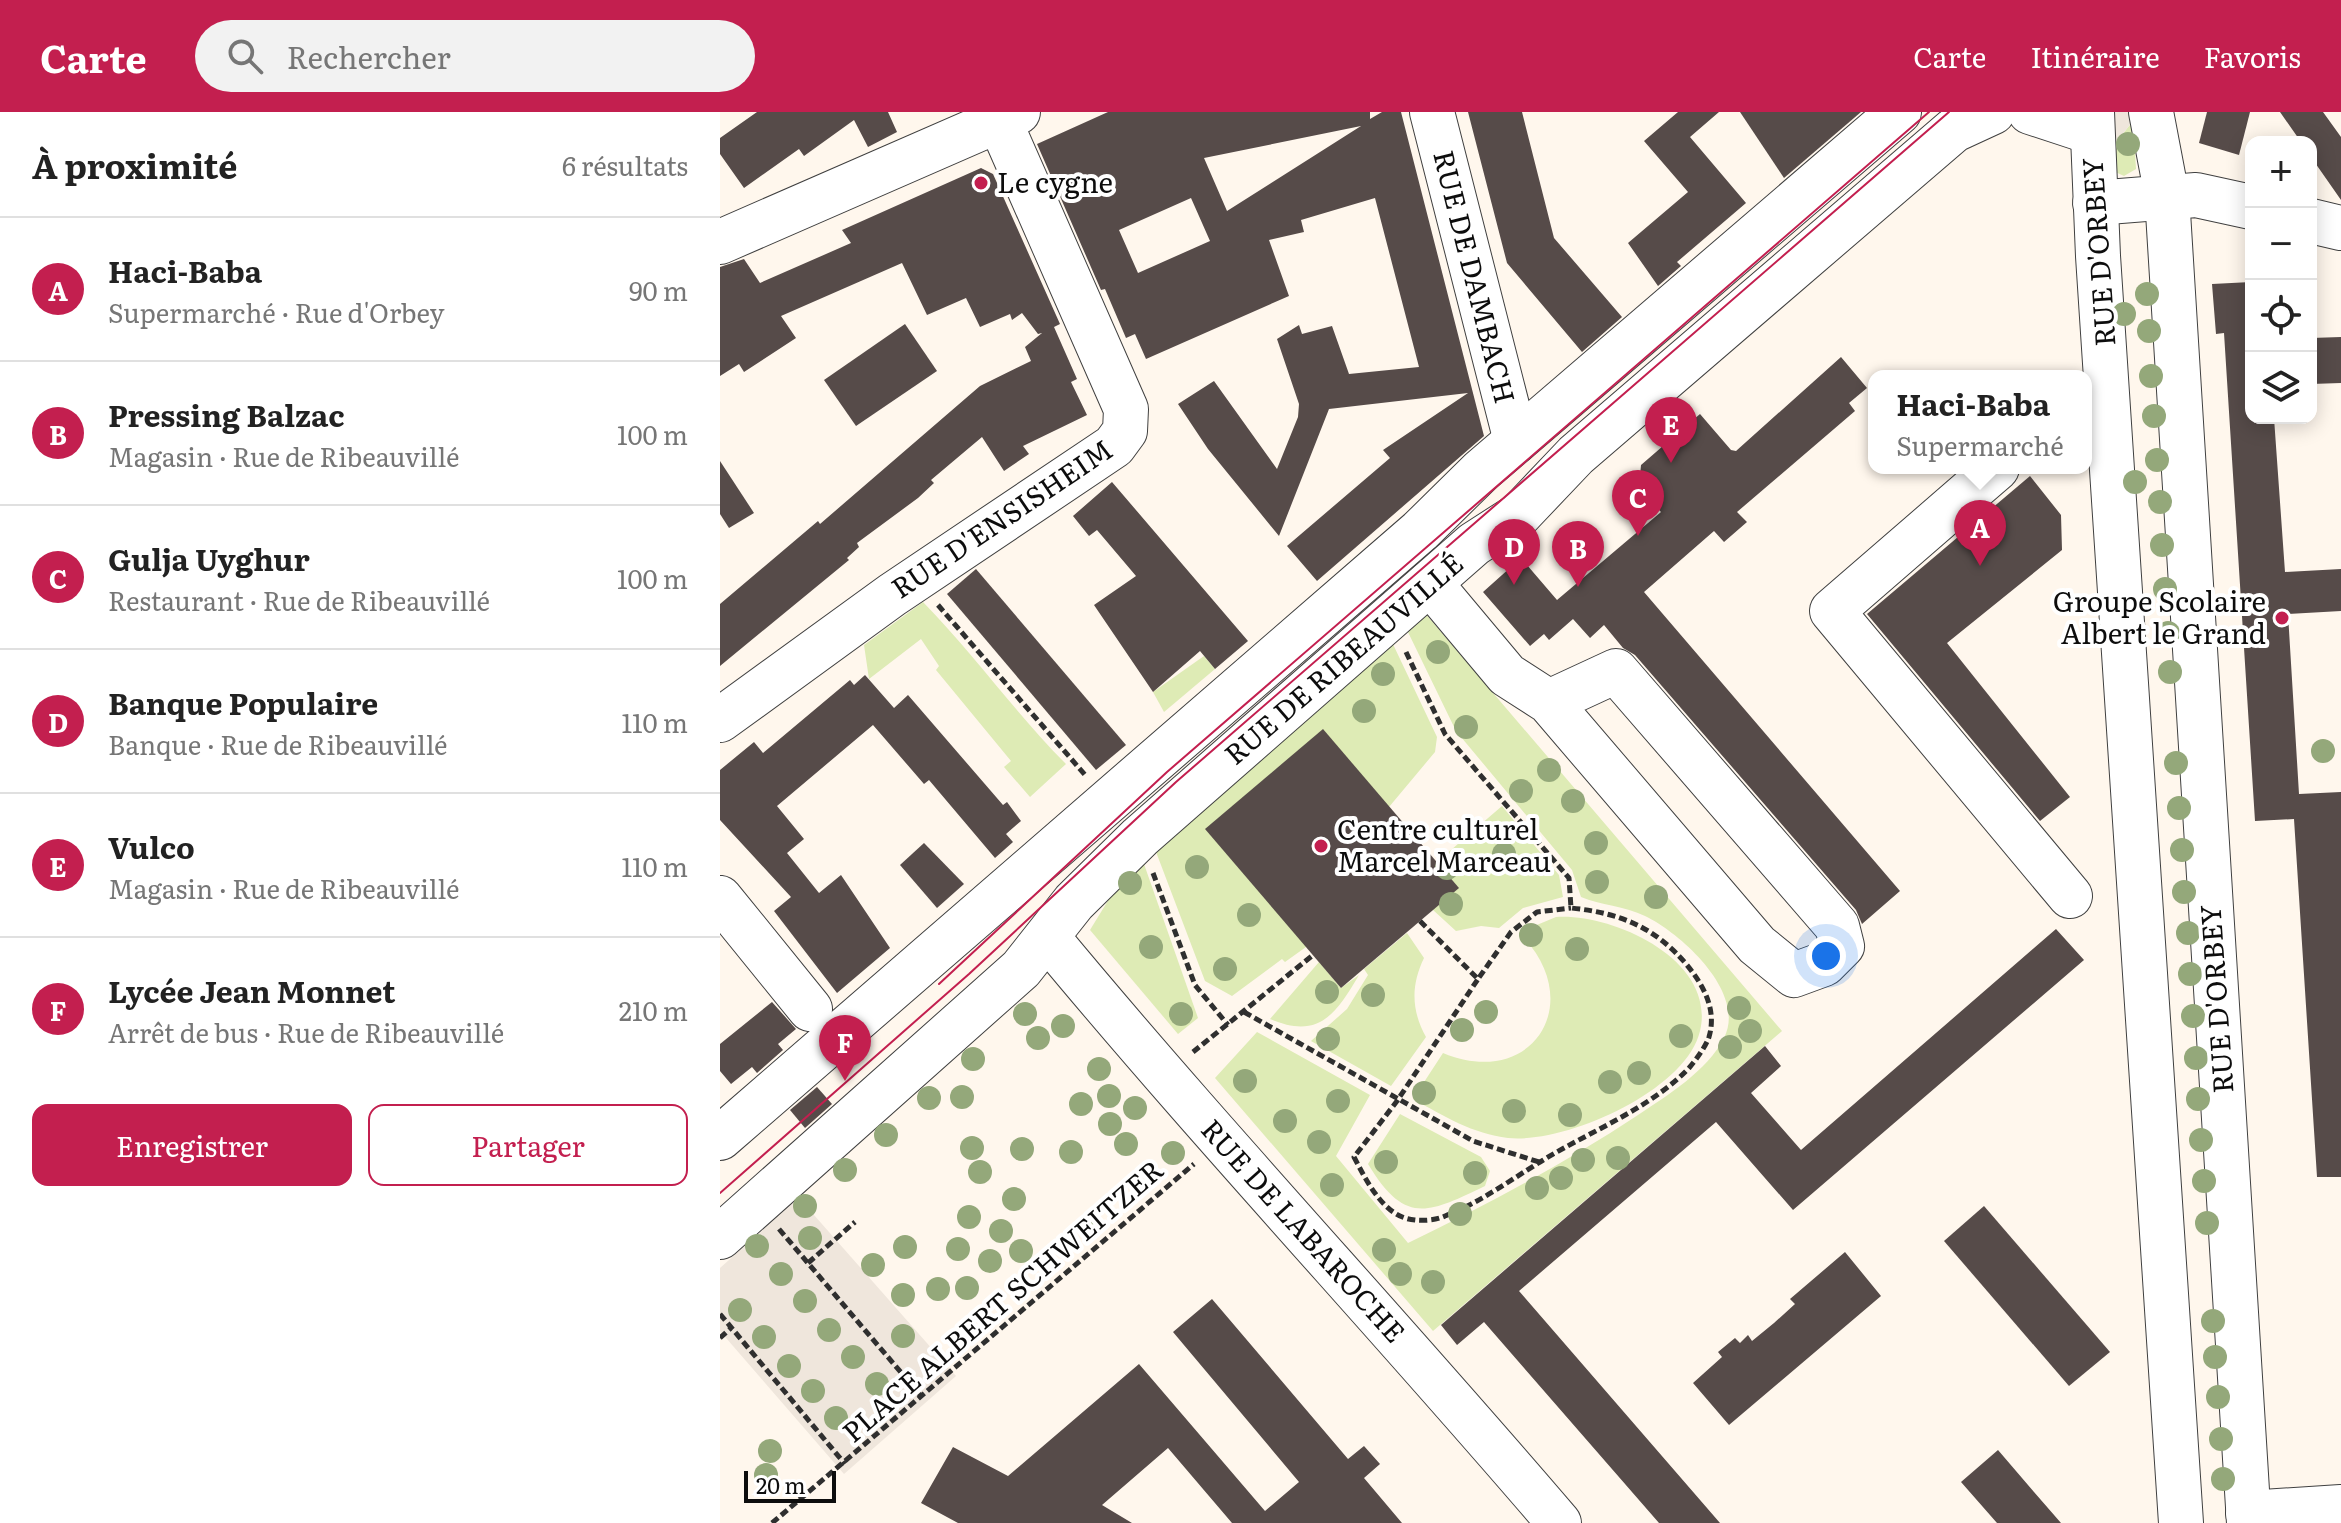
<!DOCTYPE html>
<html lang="fr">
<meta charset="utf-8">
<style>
:root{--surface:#fff;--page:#f2f2f2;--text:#222;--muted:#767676;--line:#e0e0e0;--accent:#c31f4f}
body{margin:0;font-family:Literata,serif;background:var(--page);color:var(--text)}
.controls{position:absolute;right:24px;top:24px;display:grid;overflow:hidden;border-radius:16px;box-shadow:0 4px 20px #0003}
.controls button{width:72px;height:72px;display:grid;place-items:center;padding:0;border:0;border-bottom:2px solid var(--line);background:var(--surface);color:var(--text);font:40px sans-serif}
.scale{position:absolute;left:24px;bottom:20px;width:92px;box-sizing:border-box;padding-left:8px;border:4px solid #0d0d0d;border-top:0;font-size:22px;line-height:28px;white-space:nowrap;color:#0d0d0d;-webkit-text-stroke:6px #fff;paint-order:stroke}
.you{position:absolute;left:1106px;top:844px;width:28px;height:28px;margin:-20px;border:6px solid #fff;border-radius:50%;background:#1a73e8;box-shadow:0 0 0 12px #1a73e833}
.badge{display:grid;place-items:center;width:52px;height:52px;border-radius:50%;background:var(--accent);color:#fff;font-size:26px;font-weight:700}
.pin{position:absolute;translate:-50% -66px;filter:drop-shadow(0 2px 4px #0008)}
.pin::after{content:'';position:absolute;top:42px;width:28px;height:24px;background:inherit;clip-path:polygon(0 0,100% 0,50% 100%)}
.popup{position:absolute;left:1148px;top:258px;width:224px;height:104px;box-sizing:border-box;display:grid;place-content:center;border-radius:16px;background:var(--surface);filter:drop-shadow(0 2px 6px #0005);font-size:26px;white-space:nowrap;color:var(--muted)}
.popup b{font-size:30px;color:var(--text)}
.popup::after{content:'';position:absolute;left:50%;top:100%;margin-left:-16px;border:16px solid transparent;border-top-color:var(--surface)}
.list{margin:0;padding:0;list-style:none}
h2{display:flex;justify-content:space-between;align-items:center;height:104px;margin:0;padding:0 32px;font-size:34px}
h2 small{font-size:26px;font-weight:400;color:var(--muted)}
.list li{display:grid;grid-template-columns:52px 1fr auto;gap:24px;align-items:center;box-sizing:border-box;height:144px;padding:0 32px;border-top:2px solid var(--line)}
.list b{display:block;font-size:30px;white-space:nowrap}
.list p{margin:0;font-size:26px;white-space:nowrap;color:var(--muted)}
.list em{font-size:26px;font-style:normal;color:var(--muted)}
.actions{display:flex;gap:16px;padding:24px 32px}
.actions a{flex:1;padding:18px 0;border:2px solid var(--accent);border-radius:16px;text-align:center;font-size:28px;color:var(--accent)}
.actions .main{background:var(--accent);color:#fff}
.icon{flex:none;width:44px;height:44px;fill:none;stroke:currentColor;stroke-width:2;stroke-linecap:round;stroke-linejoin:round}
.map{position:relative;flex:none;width:1621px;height:1411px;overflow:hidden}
header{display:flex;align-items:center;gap:48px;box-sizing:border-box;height:112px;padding:0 40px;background:var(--accent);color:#fff}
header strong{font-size:38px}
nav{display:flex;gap:44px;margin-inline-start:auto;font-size:28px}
.search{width:560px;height:72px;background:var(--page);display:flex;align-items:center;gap:20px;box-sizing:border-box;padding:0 28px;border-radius:44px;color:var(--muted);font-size:30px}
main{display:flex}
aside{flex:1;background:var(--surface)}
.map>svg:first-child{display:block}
.green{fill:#deebb5}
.plaza{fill:#efe6dc}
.building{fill:#564b49;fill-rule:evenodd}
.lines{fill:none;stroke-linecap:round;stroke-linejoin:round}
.minor-casing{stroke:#404040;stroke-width:46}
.path{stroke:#2f2f2f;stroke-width:5;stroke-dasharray:8 4;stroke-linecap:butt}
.minor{stroke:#fff;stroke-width:44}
.tram{stroke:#c31f4f;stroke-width:2}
.tree{fill:#94a87a}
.poi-dot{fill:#c31f4f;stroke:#fff;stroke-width:3}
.labels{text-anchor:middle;stroke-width:8;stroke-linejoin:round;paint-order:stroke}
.poi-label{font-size:28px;fill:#0d0d0d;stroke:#fff;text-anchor:start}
.street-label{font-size:28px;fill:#0d0d0d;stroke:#fff}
</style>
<header>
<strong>Carte</strong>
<div class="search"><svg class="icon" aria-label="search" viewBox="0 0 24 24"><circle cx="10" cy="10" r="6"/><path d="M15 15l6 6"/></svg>Rechercher</div>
<nav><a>Carte</a><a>Itinéraire</a><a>Favoris</a></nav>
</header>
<main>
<aside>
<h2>À proximité<small>6 résultats</small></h2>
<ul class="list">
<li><span class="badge">A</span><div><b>Haci-Baba</b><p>Supermarché · Rue d'Orbey</p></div><em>90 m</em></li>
<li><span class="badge">B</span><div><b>Pressing Balzac</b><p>Magasin · Rue de Ribeauvillé</p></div><em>100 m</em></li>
<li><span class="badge">C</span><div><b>Gulja Uyghur</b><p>Restaurant · Rue de Ribeauvillé</p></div><em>100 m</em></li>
<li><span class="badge">D</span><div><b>Banque Populaire</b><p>Banque · Rue de Ribeauvillé</p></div><em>110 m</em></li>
<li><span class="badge">E</span><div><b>Vulco</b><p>Magasin · Rue de Ribeauvillé</p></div><em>110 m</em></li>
<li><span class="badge">F</span><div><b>Lycée Jean Monnet</b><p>Arrêt de bus · Rue de Ribeauvillé</p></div><em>210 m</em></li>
</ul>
<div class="actions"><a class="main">Enregistrer</a><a>Partager</a></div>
</aside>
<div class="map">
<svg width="1621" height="1411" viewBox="0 0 1621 1411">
<rect width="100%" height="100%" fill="#fff7ed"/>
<!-- green -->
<g class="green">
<path d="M1413,9L1416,57L1404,64L1391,58L1389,39Z"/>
<path d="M203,490C254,542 295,601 346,652L310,685L284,655L291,649L216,558L219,554L201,527L149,567L144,533Z"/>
<path d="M704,500L1062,919L713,1219L495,966L537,920L650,983L616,1044L688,1131C768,1092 844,1052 918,1003C948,983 987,959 1004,926C1027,881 962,822 925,804C905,794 880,793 861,785L852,758L736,619L686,516Z"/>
<path d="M671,528L717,625L715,640L669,695L586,835L565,850L562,847L512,884L485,869L433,732Z"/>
<path d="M484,544L495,557L444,600L433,580Z"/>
<path d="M782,694L839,763L843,785L803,796L779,816L761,814L736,819L713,798L717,750Z"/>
<path d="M424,752L478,906L458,922L370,818L389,787Z"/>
<path d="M836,805C893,801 997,848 980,919C966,979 845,1032 788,1026C753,1022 724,1004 693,987L723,941C812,978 867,891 802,824L812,815Z"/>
<path d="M687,821L704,846C691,873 691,898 706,925L671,974L591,929L627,897L648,863L644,857Z"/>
<path d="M599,850L621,876L639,863C616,902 599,928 550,907Z"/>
<path d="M680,1002L761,1045L770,1059L765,1074C707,1102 685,1113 648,1052Z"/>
</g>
<!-- plaza -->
<g class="plaza">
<path d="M1395,0H1412L1413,9L1389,39L1387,11Z"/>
<path d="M79,1086L236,1264L124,1362L0,1219V1156Z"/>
</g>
<!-- building -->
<g class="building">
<path d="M37,0H168L177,20L148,35L134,8L84,44L79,37L24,76L0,42V26Z"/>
<path d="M388,0H650V7L662,0H681L764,324L597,469L567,434L670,346L663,338L748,281L609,297L559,424L488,337L458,292L494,269L557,357L578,305L579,292L557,227L579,213L582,222L612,214L629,262L699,255L655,86L581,108L584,120L549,128L569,184L426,247L415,222L406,226L385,177L381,178L317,32ZM641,14L507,99L484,46ZM471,86L490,129L418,161L399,118Z"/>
<path d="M748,0H802L834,126L902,205L862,240L787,151Z"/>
<path d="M958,0H999L970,25L1026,91L957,150L961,154L938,174L908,131L968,80L924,29Z"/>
<path d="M1020,0H1141L1064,66Z"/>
<path d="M1487,0H1530L1519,43L1479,31Z"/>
<path d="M1560,0H1603L1621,25V88L1591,45V30H1581Z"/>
<path d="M261,56L273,62L340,212L334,215L357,267L351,270L367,303L303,334L309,342L284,359L262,325L211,368L214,371L198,386L137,431L139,435L127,446L129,448L0,554V492L98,409L100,412L260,274L311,249L305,235L322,221L318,222L302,201L292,208L290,202L260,215L246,186L207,203L182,151L61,204L76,226L24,260L19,252L0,264V155L24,147L40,171L131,131L122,118Z"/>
<path d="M1531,170V306H1554L1565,460L1621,457V499L1568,502L1579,682L1621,680V1065H1597L1574,707L1535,709L1504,221L1496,222L1492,172Z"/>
<path d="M185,212L217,259L136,314L104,268Z"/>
<path d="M1621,225V271L1591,272V226Z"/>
<path d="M1121,245L1147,276L1129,291L1135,299L1017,400L1027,410L1004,430L994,419L924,480L1180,779L1142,812L1136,798L915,543L903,536L884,513L870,526L853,507L829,528L824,522L810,534L763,480L801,446L837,488L941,400L919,376L921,353L980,302L1011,338L1016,339Z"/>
<path d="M0,349L34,401L9,416L0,402Z"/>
<path d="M1310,364L1341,403L1342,438L1227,531L1350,685L1320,709L1147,502Z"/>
<path d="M392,370L528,529L495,557L480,539L433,580L374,493L416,464L377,418L369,424L353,404Z"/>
<path d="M256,457L406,633L376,658L227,482Z"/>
<path d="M145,563L174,596L188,583L283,693L287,690L301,709L286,722L293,730L275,746L209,668L204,672L153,613L57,694L84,727L67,741L99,781L121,763L170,836L117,881L54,799L71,785L0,708V658L34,630L43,641L130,568L134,573Z"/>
<path d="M603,617L739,776L621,876L485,717Z"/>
<path d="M204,731L244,772L217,796L180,753Z"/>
<path d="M1336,817L1364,848L1073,1098L996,1010L799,1179L1000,1411H939L764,1210L737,1233L721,1213L1045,934L1061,954L1031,981L1081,1038Z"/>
<path d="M52,890L76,917L58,932L63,938L37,961L32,955L11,972L0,959V932Z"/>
<path d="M97,975L112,992L85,1016L70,998Z"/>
<path d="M1264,1094L1390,1240L1349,1274L1224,1129Z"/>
<path d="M1125,1140L1161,1184L1009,1313L973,1271L1002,1245L998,1240L1015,1226L1020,1231L1028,1223L1032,1229L1054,1211L1075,1192L1070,1187Z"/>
<path d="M492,1187L628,1347L644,1334L660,1352L644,1366L682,1411H512L448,1336L382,1393L412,1411H238L201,1391L233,1335L288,1364L419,1252L545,1399L579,1370L453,1220Z"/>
<path d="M1278,1338L1314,1380L1341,1411H1277L1241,1370Z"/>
</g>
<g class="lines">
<!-- minor casing -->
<g class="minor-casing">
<g id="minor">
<path d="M712,0L796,329"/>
<path d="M1310,0L1371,20"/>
<path d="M1372,0L1378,144L1461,1411"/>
<path d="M1431,0L1447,84L1529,1411"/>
<path d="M1375,91L1476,83L1531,95"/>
<path d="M1591,109L1621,116"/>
<path d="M0,130L298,0"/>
<path d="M1277,356L1112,499L1350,784"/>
<path d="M710,471L787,563L829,590L1037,833L1074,863L1104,852L1122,834L1117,814L896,559L829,590"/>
<path d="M0,608L172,483L394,334L405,319L406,297L279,8"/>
<path d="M0,786L90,897"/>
<path d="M328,826C493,1025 671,1214 839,1411"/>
<path d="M0,1026L700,419L761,359L1179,0"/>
<path d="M0,1125L301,857L354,790L420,725L754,432L799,403L856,343L1234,18L1273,0"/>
<path d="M1528,1401L1621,1395"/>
</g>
</g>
<!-- path -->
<g class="path">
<path d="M218,493L366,664"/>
<path d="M686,540L725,622L849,766L851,796C900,801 935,815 967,853C984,874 997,898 989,925C986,934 976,948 969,956C930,997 868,1020 820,1050C789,1069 759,1091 725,1104C717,1108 703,1109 695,1108C664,1106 646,1068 634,1045L677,989L758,867"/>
<path d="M433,761L475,873L508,913"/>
<path d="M700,809L758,867L791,820L817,800L851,796"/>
<path d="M524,900L753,1029L819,1050"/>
<path d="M473,940L593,843"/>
<path d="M59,1117L201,1284"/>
<path d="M88,1151L135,1110"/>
<path d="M0,1202L125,1352"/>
<path d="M0,1226L11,1216"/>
<path d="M52,1411L474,1052"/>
</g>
<!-- minor -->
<use href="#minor" class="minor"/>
<!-- tram -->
<g class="tram">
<path d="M219,872L447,660L1209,0"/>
<path d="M0,1081L249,862L456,670L1229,0"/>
</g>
</g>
<!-- trees -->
<g class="tree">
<circle cx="1408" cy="32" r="12"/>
<circle cx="1427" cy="182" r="12"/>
<circle cx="1404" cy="202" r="12"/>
<circle cx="1429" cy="219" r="12"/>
<circle cx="1431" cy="264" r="12"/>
<circle cx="1434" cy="304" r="12"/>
<circle cx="1437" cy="348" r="12"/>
<circle cx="1415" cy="370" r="12"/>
<circle cx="1440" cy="390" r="12"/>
<circle cx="1442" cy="433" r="12"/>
<circle cx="1445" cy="477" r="12"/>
<circle cx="1448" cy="521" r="12"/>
<circle cx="718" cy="540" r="12"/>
<circle cx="1450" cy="560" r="12"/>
<circle cx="663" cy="562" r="12"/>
<circle cx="644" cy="599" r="12"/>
<circle cx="746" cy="615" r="12"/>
<circle cx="1603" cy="639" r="12"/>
<circle cx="1456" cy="651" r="12"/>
<circle cx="829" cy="658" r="12"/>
<circle cx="801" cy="679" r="12"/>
<circle cx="853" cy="689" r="12"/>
<circle cx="1459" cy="696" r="12"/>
<circle cx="876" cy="731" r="12"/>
<circle cx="1462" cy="738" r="12"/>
<circle cx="784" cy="742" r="12"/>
<circle cx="477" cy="755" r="12"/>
<circle cx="727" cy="756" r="12"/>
<circle cx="877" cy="770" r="12"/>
<circle cx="410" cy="771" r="12"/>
<circle cx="1464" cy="780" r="12"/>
<circle cx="936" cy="785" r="12"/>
<circle cx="731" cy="792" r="12"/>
<circle cx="529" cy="803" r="12"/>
<circle cx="1468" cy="821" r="12"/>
<circle cx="811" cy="823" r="12"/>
<circle cx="431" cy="835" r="12"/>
<circle cx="857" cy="837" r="12"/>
<circle cx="505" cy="857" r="12"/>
<circle cx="1470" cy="862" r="12"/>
<circle cx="607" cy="880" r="12"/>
<circle cx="653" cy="883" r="12"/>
<circle cx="1019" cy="896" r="12"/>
<circle cx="766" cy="900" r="12"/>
<circle cx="305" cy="902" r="12"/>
<circle cx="461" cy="902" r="12"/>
<circle cx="1473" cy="904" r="12"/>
<circle cx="343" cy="914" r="12"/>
<circle cx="742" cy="918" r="12"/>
<circle cx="1030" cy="919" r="12"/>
<circle cx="961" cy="924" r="12"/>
<circle cx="318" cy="926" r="12"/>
<circle cx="608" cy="927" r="12"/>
<circle cx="1010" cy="935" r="12"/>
<circle cx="1476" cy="946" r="12"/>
<circle cx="253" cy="947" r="12"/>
<circle cx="379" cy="957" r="12"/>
<circle cx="919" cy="961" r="12"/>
<circle cx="525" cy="969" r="12"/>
<circle cx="890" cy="970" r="12"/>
<circle cx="704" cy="981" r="12"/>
<circle cx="389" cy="984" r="12"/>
<circle cx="242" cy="985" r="12"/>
<circle cx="209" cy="986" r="12"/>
<circle cx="1478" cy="987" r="12"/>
<circle cx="618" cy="989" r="12"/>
<circle cx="361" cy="992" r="12"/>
<circle cx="415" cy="996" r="12"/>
<circle cx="794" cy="999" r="12"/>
<circle cx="850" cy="1003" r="12"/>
<circle cx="565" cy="1009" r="12"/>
<circle cx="390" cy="1012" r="12"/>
<circle cx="166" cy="1023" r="12"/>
<circle cx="1481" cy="1028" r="12"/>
<circle cx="599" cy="1030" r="12"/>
<circle cx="406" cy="1032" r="12"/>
<circle cx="252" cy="1036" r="12"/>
<circle cx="302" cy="1037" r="12"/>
<circle cx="351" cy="1040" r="12"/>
<circle cx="453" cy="1041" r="12"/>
<circle cx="898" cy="1046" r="12"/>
<circle cx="863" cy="1048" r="12"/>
<circle cx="666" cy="1050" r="12"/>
<circle cx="125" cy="1058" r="12"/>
<circle cx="260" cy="1060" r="12"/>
<circle cx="755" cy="1061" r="12"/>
<circle cx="841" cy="1066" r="12"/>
<circle cx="1484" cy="1069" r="12"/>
<circle cx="612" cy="1073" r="12"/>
<circle cx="817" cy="1076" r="12"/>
<circle cx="294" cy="1087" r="12"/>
<circle cx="85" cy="1094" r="12"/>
<circle cx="740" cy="1102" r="12"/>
<circle cx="249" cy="1105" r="12"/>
<circle cx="1487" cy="1111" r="12"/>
<circle cx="370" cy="1115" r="12"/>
<circle cx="281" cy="1119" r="12"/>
<circle cx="90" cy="1126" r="12"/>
<circle cx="37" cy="1134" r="12"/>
<circle cx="185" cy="1135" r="12"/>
<circle cx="238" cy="1137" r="12"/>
<circle cx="664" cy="1138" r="12"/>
<circle cx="301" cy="1139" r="12"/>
<circle cx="270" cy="1149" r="12"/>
<circle cx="153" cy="1153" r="12"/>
<circle cx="61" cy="1162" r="12"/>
<circle cx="680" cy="1162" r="12"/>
<circle cx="713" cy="1170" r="12"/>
<circle cx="247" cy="1176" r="12"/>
<circle cx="218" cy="1177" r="12"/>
<circle cx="183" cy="1183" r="12"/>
<circle cx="85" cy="1189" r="12"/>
<circle cx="20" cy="1198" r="12"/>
<circle cx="1493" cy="1209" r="12"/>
<circle cx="109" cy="1218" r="12"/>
<circle cx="183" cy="1224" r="12"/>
<circle cx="44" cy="1225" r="12"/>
<circle cx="133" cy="1245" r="12"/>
<circle cx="1495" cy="1245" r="12"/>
<circle cx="69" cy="1254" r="12"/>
<circle cx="157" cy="1272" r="12"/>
<circle cx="93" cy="1279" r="12"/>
<circle cx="1498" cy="1285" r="12"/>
<circle cx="116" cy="1306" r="12"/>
<circle cx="1501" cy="1327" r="12"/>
<circle cx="50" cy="1339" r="12"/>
<circle cx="46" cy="1363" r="12"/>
<circle cx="1503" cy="1367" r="12"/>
</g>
<!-- markers -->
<g class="poi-dot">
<circle cx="261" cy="71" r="8"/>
<circle cx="1562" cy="506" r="8"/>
<circle cx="601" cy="734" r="8"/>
</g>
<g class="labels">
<!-- poi labels -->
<g class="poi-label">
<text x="277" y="81">Le cygne</text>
<text x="1546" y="500" text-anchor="end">Groupe Scolaire<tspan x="1546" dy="32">Albert le Grand</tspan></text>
<text x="617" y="728">Centre culturel<tspan x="617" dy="32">Marcel Marceau</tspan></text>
</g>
<!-- street labels -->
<g class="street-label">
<text transform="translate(1379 140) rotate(-94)" y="10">RUE D'ORBEY</text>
<text transform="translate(754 165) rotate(76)" y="10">RUE DE DAMBACH</text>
<text transform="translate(282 407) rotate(-34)" y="10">RUE D'ENSISHEIM</text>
<text transform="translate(624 547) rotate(-41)" y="10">RUE DE RIBEAUVILLÉ</text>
<text transform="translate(1497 887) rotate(-94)" y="10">RUE D'ORBEY</text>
<text transform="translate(583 1119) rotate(48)" y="10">RUE DE LABAROCHE</text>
<text transform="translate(283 1189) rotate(-41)" y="10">PLACE ALBERT SCHWEITZER</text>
</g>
</g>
</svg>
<div class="controls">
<button>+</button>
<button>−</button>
<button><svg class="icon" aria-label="locate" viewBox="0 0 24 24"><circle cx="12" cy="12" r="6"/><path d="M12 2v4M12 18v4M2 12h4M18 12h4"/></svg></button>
<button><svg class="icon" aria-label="layers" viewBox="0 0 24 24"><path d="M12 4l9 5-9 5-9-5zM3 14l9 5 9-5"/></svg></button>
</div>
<div class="scale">20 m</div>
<div class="you"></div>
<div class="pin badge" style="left:1260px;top:454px">A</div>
<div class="popup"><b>Haci-Baba</b>Supermarché</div>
<div class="pin badge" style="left:858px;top:475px">B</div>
<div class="pin badge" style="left:918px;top:424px">C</div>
<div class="pin badge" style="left:794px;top:473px">D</div>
<div class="pin badge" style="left:951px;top:351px">E</div>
<div class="pin badge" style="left:125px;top:969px">F</div>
</div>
</main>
